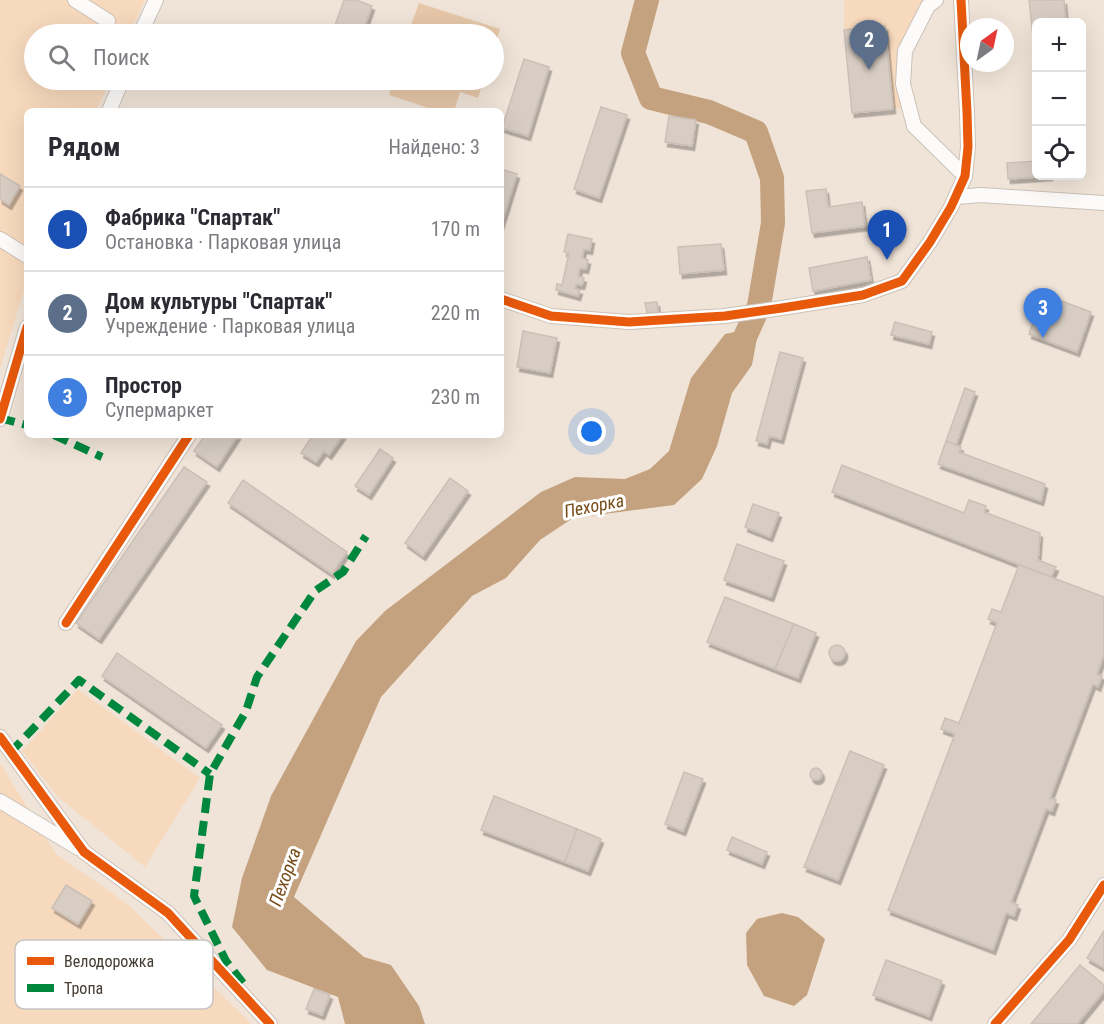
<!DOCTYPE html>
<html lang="ru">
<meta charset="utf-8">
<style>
:root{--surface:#fff;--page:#f2f2f3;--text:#2b2b33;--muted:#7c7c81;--line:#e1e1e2;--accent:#111827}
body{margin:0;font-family:"Roboto Condensed",sans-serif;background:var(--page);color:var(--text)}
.controls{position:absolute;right:18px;top:18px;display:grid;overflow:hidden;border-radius:9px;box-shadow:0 6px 24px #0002}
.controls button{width:54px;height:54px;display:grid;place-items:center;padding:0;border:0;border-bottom:2px solid var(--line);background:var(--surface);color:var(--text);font:30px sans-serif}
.compass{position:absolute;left:960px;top:18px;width:54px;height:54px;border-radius:50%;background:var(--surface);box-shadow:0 6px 24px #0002;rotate:33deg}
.you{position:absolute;left:592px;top:432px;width:21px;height:21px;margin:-15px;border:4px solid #fff;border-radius:50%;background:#1a73e8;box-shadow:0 0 0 9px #1a73e833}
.badge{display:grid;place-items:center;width:39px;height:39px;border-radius:50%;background:var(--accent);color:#fff;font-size:20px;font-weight:700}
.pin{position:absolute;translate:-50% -50px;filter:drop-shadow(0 2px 3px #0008)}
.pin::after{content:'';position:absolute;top:32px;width:21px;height:18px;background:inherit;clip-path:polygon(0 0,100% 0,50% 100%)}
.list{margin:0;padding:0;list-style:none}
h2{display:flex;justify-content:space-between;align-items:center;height:78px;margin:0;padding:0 24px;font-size:26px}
h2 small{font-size:20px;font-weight:400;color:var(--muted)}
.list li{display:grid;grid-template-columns:39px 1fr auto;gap:18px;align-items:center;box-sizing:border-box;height:84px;padding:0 24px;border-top:2px solid var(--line)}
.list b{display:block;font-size:22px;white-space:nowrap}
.list p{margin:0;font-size:20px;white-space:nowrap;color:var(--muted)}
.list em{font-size:20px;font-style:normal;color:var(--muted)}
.icon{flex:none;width:33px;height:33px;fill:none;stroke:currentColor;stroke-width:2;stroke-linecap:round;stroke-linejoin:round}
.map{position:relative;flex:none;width:1104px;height:1024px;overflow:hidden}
.search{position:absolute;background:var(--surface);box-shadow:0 6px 24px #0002;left:24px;top:24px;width:480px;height:66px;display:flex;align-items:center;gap:15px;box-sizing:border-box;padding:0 21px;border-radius:33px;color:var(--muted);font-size:22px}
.panel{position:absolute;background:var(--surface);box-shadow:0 6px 24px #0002;left:24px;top:108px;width:480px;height:330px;border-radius:9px}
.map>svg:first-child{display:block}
.green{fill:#f7d9bd}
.forest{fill:#e6c7a9}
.water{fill:#c4a27f}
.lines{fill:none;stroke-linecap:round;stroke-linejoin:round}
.river{stroke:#c4a27f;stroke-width:24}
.building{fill:#d7cdc3;stroke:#cac0b7;stroke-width:1.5;filter:url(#shadow)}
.street-casing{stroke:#cbc2b9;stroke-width:16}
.street{stroke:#fdfbf9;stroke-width:14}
.quiet{stroke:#00873e;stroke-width:8;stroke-dasharray:15 8;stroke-linecap:butt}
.cycleway-casing{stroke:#fff;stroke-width:13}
.cycleway{stroke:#e8590c;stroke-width:9}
.labels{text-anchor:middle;stroke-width:6;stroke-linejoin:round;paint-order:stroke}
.water-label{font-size:18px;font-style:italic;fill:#764a16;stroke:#fff}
.key{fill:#fff;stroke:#c7c4c2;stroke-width:1.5}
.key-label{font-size:16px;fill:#443b32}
</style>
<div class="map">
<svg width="1104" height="1024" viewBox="0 0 1104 1024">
<defs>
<filter id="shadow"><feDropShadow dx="2.5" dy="4.5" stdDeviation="0" flood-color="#0004"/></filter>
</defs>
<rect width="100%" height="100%" fill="#f0e4d8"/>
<!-- green -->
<g class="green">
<path d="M0,0H145L129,34H34V80H110L96,111H27V280L0,369Z"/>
<path d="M844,0H936L905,51L909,108L893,109L885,26L844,30Z"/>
<path d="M78,689L200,778L145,867L57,796L22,751Z"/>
<path d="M0,763L56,854L126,903L252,1024H0Z"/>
</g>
<!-- forest -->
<g class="forest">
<path d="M419,3L500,29L494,49V34H408Z"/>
<path d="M394,80H484L478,98L460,92L454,111H438L389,95Z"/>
</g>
<!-- water -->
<g class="water">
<path d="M759,327L752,365L732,393L717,446L702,479L674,505L573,518L540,540L506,578L472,596L381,697L294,897L364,957L391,965L419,1006L425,1024H345L338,997L267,970L232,927L242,878L271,796L356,641L385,611L541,492L575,477L625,479L650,469L669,451L691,378L725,334Z"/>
<path d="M782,913L798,917L825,939L807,995L794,1006L764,996L747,965L746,933L757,919Z"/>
</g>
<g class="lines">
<!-- river -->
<path class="river" d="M647,0L633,53L651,98L709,112L756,132L772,178L773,223L759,306L736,357"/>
</g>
<!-- building -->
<g class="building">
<path d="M344,0H356L372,6L362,34H332Z"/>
<path d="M1029,0H1064L1066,22H1036V64Z"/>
<path d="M885,26L893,109L852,113L844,30Z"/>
<path d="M524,59L549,67L528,136L502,128Z"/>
<path d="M601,107L627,115L599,198L574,189Z"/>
<path d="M669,116L696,120L692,146L665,142Z"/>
<path d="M1036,161V176H1051L1008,179L1007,163Z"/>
<path d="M501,169L517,174L501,225Z"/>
<path d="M0,174L20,186L9,205L0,199Z"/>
<path d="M826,189L828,207L862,202L865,226L812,233L806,191Z"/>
<path d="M568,234L592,239L590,250L584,249L582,258L588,260L586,269L580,268L578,276L584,278L582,285L576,284L575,289L580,290L578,296L556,290L557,284L562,285L569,253L564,252Z"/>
<path d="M721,244L724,270L680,274L678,247Z"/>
<path d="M867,257L871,280L813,291L809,268Z"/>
<path d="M1043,294L1091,312L1077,352L1029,334Z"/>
<path d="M657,302L658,312L647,313L645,303Z"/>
<path d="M895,322L932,332L929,344L891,335Z"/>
<path d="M523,331L557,338L550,373L517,367Z"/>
<path d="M780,352L803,358L781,439L769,436L767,444L756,441Z"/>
<path d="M965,388L975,392L956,445L946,441Z"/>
<path d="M205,435H238L217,467L194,451Z"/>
<path d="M313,435H343L329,455L324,451L316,462L301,453Z"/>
<path d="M946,441L961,447L959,452L1045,484L1041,501L938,464Z"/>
<path d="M380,449L393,458L369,495L355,486Z"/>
<path d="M842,465L964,513L969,500L986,506L984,512L1040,533L1038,560L1056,567L1051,577L832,492Z"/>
<path d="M184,467L207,482L99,639L76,623Z"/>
<path d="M450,478L468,491L423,556L405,543Z"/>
<path d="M243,480L347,552L332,574L228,503Z"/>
<path d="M753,504L779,513L770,537L745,527Z"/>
<path d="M737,544L784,561L771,597L724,580Z"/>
<path d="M1019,565L1104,597V655L1097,674L1102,676L1098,687L1093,684L1050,798L1056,800L1052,811L1046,809L1011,902L1018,905L1014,916L1006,913L993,950L888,910L955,734L941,729L945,718L959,723L997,623L988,619L992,609L1001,612Z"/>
<path d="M725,597L794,624L775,669L707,642Z"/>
<path d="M794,624L816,633L798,678L775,669Z"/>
<circle cx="837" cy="653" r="8"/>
<path d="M117,653L222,725L206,748L102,676Z"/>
<path d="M850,751L884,765L838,880L804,867Z"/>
<circle cx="816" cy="774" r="6"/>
<path d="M684,772L703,779L683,831L665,824Z"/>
<path d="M494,796L577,829L565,862L481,830Z"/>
<path d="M577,829L601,839L588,871L565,862Z"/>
<path d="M732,837L767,852L762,864L727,850Z"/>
<path d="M66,885L92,901L78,924L52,908Z"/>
<path d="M1104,931V968L1087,958Z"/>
<path d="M886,960L942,981L929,1016L873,995Z"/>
<path d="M1080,965L1104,985V991L1077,1024H1031Z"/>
<path d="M314,989L330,995L322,1015L306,1009Z"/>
</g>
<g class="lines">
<!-- street casing -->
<g class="street-casing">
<g id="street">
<path d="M75,0L108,21"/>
<path d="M936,0L928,6L905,51L903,84L914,126L965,176"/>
<path d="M140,34L156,0"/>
<path d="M109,111L122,80"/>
<path d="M956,197L981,195L1104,203"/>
<path d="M0,239L27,256"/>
<path d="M501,299L551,316L629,322L725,316L782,308L863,295L902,281L930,242L951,207L965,176L968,147L967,112L961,0"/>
<path d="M0,419L27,327"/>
<path d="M66,623L189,435"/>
<path d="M0,737L84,852L168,913L270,1024"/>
<path d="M0,801L78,848"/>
<path d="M995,1024L1069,940L1104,885"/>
</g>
</g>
<!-- street -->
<use href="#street" class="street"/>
<!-- quiet -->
<g class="quiet">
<path d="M0,418L27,425"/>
<path d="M54,435L102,457"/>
<path d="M10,753L79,680L210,774"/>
<path d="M243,983L226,961L194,896L210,774L246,711L257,677L315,591L343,572L366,536"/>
</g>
<!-- cycleway casing -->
<g class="cycleway-casing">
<g id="cycleway">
<path d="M501,299L551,316L629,322L725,316L782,308L863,295L902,281L930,242L951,207L965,176L968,147L967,112L961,0"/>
<path d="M0,419L27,327"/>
<path d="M66,623L189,435"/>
<path d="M0,737L84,852L168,913L270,1024"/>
<path d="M995,1024L1069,940L1104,885"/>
</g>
</g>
<!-- cycleway -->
<use href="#cycleway" class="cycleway"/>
</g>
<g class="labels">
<!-- water labels -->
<g class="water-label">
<text transform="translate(594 506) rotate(-11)" y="6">Пехорка</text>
<text transform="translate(285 877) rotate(-70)" y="6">Пехорка</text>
</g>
</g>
<!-- legend -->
<rect x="15" y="940" width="198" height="69" rx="9" class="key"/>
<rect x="27" y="957" width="27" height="8" fill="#e8590c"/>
<rect x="27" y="984" width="27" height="8" fill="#00873e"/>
<g class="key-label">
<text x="64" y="967">Велодорожка</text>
<text x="64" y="994">Тропа</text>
</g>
</svg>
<div class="controls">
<button>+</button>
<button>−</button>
<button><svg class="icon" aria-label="locate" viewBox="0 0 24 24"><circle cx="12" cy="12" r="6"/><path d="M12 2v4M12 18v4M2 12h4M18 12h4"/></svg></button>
</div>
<svg class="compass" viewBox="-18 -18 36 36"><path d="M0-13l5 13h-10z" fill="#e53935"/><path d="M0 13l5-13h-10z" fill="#7c7c81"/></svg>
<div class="you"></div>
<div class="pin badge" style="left:887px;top:260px;background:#1a4fb4">1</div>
<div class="pin badge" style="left:869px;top:70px;background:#5c6f8a">2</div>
<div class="pin badge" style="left:1043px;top:338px;background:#3f7fe0">3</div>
<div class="search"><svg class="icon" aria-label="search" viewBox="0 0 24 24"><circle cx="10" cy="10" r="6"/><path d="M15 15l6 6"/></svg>Поиск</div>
<section class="panel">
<h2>Рядом<small>Найдено: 3</small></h2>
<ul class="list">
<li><span class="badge" style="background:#1a4fb4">1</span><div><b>Фабрика &quot;Спартак&quot;</b><p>Остановка · Парковая улица</p></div><em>170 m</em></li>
<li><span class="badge" style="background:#5c6f8a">2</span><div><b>Дом культуры &quot;Спартак&quot;</b><p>Учреждение · Парковая улица</p></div><em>220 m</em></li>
<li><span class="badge" style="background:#3f7fe0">3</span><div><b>Простор</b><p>Супермаркет</p></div><em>230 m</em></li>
</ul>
</section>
</div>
